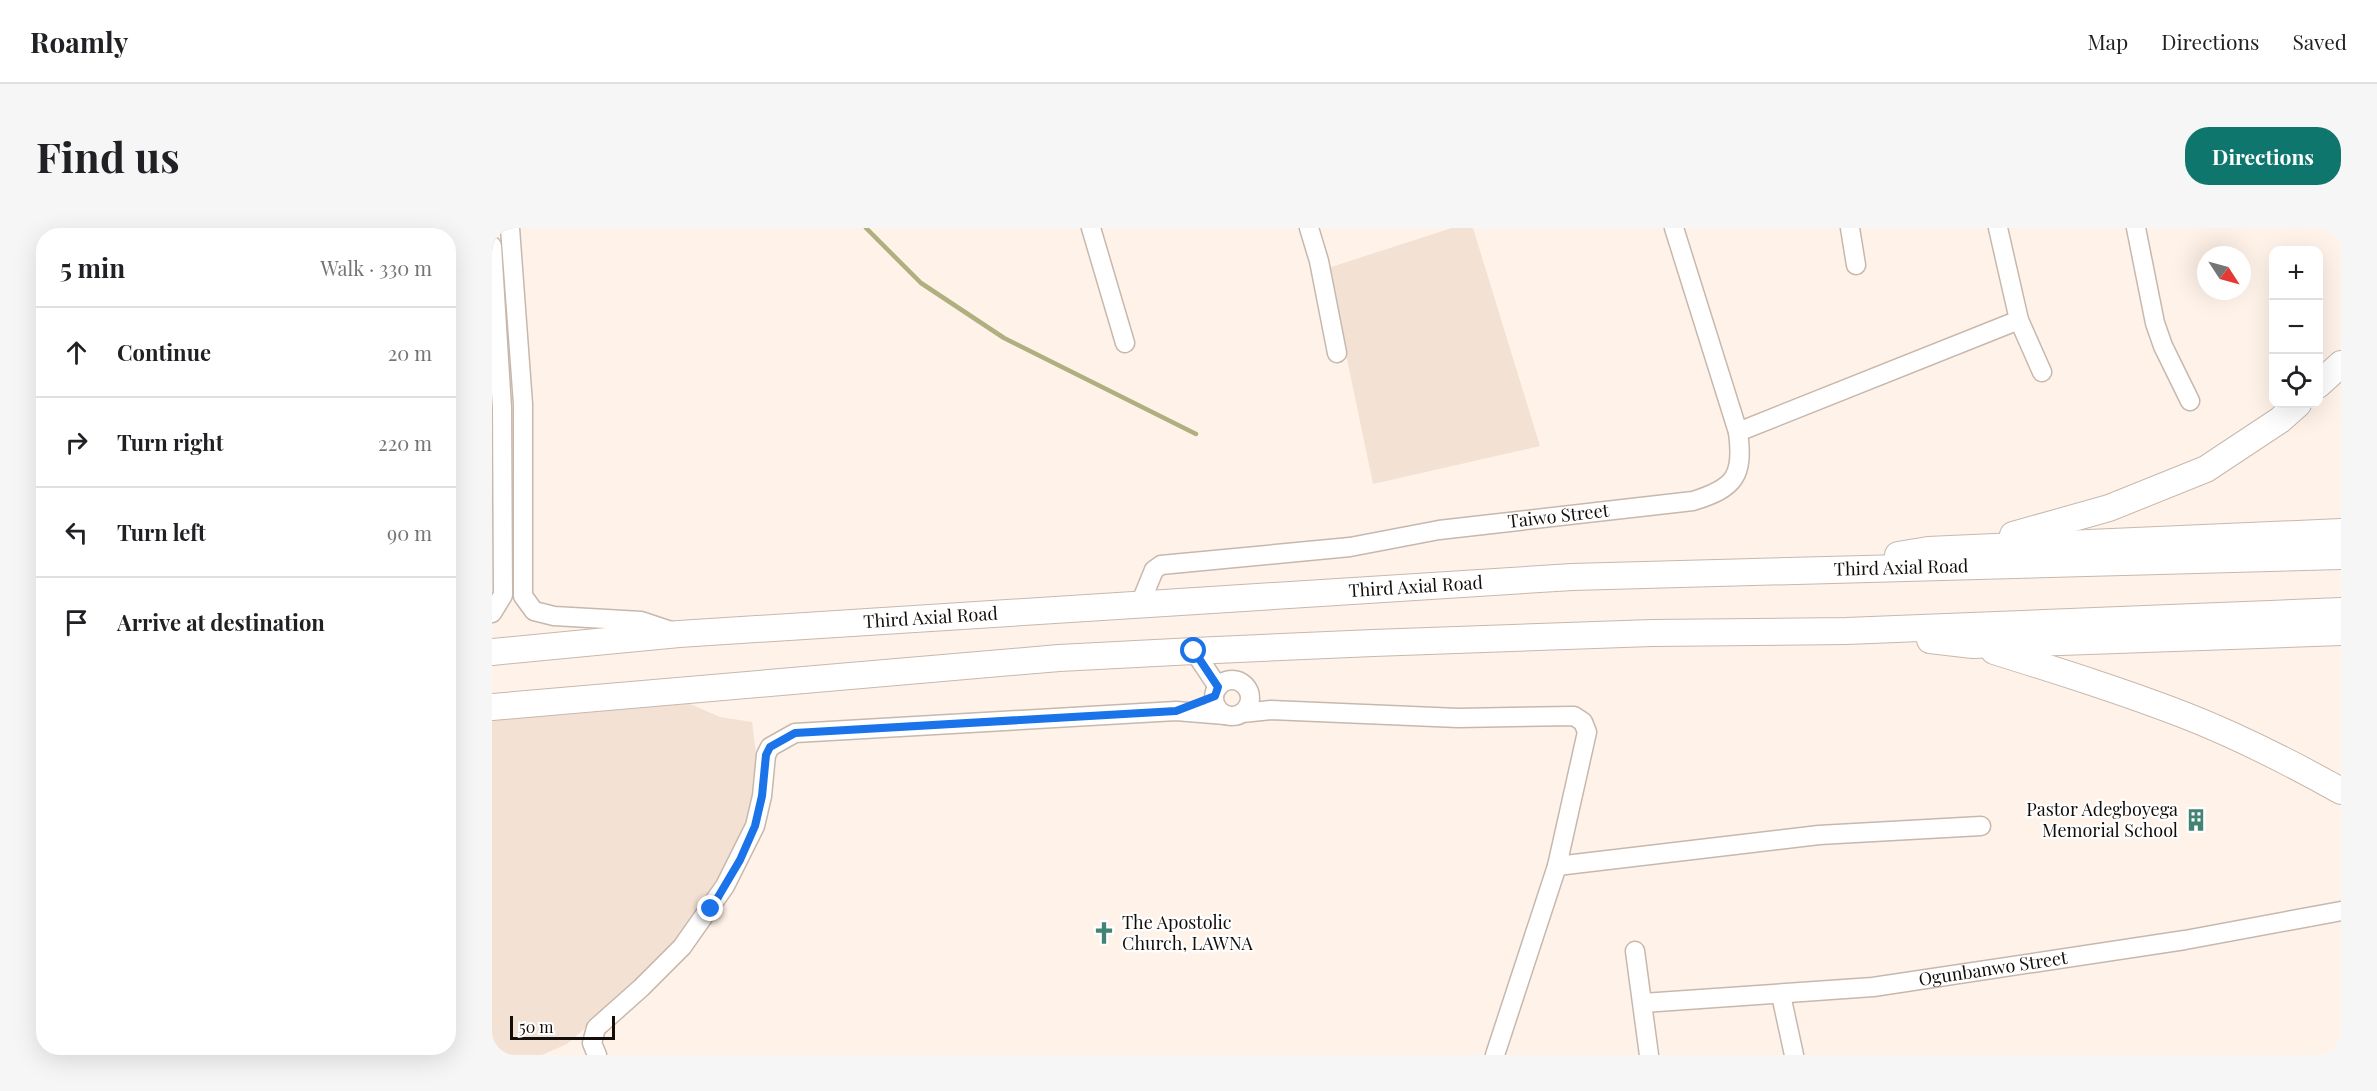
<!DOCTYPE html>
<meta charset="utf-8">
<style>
:root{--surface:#fff;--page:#f6f6f6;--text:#202124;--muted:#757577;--line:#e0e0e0;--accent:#0f766e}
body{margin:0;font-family:"Playfair Display",serif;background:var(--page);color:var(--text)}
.controls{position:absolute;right:18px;top:18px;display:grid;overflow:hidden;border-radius:12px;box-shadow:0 6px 24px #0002}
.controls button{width:54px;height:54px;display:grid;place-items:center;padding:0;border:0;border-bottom:2px solid var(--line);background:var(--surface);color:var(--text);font:30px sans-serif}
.compass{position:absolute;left:1705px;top:18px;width:54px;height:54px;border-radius:50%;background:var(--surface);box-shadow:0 6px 24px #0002;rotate:126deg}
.scale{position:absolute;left:18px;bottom:15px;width:105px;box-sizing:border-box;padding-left:6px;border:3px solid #130e0a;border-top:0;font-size:16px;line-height:21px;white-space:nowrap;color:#130e0a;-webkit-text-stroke:4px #fff;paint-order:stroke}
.stop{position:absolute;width:18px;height:18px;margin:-14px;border:4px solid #1a73e8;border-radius:50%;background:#fff}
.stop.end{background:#1a73e8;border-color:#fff;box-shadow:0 2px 6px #0008}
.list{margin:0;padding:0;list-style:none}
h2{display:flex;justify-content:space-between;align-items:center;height:78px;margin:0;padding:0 24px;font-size:26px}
h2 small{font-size:20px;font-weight:400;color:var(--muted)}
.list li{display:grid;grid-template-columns:39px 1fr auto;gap:18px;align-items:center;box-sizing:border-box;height:90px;padding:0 24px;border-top:2px solid var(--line)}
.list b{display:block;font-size:22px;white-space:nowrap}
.list em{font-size:20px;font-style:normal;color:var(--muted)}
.icon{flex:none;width:33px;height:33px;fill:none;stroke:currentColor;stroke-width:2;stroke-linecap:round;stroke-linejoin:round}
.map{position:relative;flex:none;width:1849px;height:827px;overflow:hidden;border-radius:24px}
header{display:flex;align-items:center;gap:36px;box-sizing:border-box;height:84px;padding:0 30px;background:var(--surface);border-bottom:2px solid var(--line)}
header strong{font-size:28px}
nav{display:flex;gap:33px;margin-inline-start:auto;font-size:21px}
.intro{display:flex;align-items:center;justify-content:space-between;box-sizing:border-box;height:144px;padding:0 36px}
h1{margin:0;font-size:42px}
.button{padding:15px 27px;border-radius:24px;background:var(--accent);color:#fff;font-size:21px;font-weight:700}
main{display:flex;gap:36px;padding:0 36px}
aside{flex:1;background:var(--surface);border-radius:24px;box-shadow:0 6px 24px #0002}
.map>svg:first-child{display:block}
.built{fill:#f3e1d4}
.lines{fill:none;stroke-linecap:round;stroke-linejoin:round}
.stream{stroke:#b0af7f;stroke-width:4.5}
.minor-casing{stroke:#c7b8ad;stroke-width:21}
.highway-casing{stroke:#c7b8ad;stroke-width:28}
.minor{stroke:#fff;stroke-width:18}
.highway{stroke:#fff;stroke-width:26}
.route{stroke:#1a73e8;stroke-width:8}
.labels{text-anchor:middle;stroke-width:4.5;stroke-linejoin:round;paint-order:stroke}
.street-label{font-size:18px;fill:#130e0a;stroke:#fff}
.poi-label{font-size:18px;fill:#130e0a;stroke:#fff;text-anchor:end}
</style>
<header>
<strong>Roamly</strong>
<nav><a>Map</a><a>Directions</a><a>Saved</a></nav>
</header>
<div class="intro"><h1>Find us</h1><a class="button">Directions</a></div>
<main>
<aside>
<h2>5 min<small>Walk · 330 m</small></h2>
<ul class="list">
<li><svg class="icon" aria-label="ahead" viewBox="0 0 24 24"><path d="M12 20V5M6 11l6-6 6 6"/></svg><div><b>Continue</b></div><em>20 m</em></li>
<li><svg class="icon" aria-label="right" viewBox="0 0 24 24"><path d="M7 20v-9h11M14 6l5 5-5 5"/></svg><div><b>Turn right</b></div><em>220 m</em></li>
<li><svg class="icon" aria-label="left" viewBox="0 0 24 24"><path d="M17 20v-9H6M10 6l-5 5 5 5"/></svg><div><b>Turn left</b></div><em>90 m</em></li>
<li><svg class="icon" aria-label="arrive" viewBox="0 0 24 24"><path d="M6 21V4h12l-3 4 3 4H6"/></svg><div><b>Arrive at destination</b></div></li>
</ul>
</aside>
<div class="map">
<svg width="1849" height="827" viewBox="0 0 1849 827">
<rect width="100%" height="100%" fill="#fff2e8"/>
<!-- built -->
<g class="built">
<path d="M960,0H981L1048,218L881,256L836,40Z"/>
<path d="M182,469L228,489L260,494L265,533L257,594L201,694L175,728L75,816L50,827H0V483Z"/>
</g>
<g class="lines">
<!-- stream -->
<path class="stream" d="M374,0L429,55L512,110L704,206"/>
<!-- minor casing -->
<g class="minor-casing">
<g id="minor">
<path d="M18,0L31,176V368L42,383L62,388L149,393L179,403"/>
<path d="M599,0L633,115"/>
<path d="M817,0L827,33L845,125"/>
<path d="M1358,0L1364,37"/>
<path d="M1506,0L1527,92L1550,144"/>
<path d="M1644,0L1663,95L1671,118L1698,173"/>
<path d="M0,18L10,180L11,367L0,385"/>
<path d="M1246,204L1527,92"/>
<path id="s1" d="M648,376L662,342L669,337L858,319L947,302L1201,273C1243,260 1252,248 1246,204L1182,0"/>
<path d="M702,423L726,459"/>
<circle cx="740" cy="470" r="18"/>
<path d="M750,485L779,482L966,490L1082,488L1091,494L1095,504L1065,638L1003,827"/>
<path d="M1065,638L1327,607L1489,598"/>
<path d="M1143,723L1157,827"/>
<path d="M1289,767L1302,827"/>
<path id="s2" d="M1151,775L1381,759L1693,712L1849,683"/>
<path d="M105,827L100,815L104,800L149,760L190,719L233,658L263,598L270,568L274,527L278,519L303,505L684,483L733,487"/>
</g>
</g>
<!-- highway casing -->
<g class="highway-casing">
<g id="highway">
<path d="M1826,157L1849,136"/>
<path d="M1521,307L1617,280L1714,241L1788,192L1806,176"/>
<path d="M1406,327L1436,322L1849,304"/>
<path d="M1438,412L1481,417L1849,404"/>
<path d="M1502,423C1566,443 1630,463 1692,487C1746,508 1799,535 1849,563"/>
<path id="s3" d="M0,424L187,406L1080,349L1849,328"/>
<path d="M0,479L567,430L702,423L881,415L1160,405L1354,403L1849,383"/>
</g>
</g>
<!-- minor -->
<use href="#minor" class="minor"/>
<!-- highway -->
<use href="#highway" class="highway"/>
</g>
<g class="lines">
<!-- route -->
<path class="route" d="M219,681L248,632L263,598L270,568L274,527L278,519L303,505L684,483L723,468L726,459L702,423"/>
</g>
<!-- icons -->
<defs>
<g id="building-bare" transform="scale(1.8)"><path d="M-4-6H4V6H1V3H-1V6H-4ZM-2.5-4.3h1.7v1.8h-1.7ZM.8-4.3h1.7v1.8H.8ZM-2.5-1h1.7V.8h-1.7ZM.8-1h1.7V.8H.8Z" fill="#428374" stroke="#fff" stroke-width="2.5" paint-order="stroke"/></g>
<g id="church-bare" transform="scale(1.8)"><path d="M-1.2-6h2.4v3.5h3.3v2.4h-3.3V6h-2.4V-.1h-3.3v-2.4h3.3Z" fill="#428374" stroke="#fff" stroke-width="2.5" paint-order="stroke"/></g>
</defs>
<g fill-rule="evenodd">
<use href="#building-bare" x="1704" y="592"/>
<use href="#church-bare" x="612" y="705"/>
</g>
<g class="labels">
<!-- street labels -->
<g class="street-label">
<text dy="6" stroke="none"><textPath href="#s1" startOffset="446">Taiwo Street</textPath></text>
<text dy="6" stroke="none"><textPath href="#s3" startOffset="1412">Third Axial Road</textPath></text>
<text dy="6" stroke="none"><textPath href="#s3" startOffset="926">Third Axial Road</textPath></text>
<text dy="6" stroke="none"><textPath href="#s3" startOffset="440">Third Axial Road</textPath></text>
<text dy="6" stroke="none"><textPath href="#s2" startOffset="352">Ogunbanwo Street</textPath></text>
</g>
<!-- poi labels -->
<g class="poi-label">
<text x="1686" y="588">Pastor Adegboyega<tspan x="1686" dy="21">Memorial School</tspan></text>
<text x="630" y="701" text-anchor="start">The Apostolic<tspan x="630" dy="21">Church, LAWNA</tspan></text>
</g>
</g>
</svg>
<div class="controls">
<button>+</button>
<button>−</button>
<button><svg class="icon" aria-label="locate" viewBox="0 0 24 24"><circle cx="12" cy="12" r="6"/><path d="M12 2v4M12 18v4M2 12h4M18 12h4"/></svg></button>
</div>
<svg class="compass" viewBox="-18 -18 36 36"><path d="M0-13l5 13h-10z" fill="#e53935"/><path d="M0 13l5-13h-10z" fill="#757577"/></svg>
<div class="scale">50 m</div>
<div class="stop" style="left:702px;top:423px"></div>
<div class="stop end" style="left:219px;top:681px"></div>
</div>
</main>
